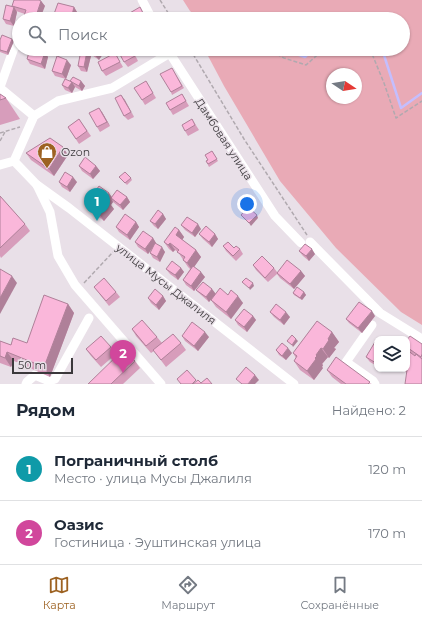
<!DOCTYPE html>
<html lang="ru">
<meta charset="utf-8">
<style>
:root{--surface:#fff;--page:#f6f6f7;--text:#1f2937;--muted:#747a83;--line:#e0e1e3;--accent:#9d6222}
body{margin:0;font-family:Montserrat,sans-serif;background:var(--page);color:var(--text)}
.controls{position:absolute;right:12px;bottom:12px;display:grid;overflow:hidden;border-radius:8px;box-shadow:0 1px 3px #0004}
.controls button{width:36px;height:36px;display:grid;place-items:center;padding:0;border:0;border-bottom:1px solid var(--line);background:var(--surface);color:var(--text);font:20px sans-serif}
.compass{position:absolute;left:326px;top:68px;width:36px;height:36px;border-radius:50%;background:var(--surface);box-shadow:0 1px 3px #0004;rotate:102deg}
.scale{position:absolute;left:12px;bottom:10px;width:61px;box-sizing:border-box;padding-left:4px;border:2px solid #3b383b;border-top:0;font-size:11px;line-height:14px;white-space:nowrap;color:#3b383b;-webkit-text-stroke:3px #e9e0e8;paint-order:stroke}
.you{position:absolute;left:247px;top:204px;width:14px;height:14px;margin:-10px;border:3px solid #fff;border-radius:50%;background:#1a73e8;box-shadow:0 0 0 6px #1a73e833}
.badge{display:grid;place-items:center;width:26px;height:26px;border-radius:50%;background:var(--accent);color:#fff;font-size:13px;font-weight:700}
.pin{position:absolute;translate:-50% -33px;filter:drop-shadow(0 1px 2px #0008)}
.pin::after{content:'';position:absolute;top:21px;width:14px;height:12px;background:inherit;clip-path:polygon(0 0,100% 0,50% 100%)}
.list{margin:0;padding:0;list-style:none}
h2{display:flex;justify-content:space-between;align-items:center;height:52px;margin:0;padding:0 16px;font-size:17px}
h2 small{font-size:13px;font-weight:400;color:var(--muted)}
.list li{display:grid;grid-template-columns:26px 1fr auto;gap:12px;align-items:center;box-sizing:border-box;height:64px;padding:0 16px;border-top:1px solid var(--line)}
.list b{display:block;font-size:15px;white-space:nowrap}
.list p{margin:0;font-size:13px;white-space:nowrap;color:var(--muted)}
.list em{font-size:13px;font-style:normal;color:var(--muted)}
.icon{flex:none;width:22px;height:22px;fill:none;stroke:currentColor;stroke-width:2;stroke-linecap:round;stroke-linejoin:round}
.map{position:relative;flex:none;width:422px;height:384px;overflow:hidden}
.search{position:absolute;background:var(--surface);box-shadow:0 1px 3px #0004;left:12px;right:12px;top:12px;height:44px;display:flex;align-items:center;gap:10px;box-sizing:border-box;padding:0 14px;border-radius:22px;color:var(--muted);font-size:15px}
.sheet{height:180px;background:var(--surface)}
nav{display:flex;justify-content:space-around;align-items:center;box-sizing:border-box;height:56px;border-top:1px solid var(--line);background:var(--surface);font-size:11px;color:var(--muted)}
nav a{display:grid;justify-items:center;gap:2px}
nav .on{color:var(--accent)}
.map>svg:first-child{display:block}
.green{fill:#e9aab6;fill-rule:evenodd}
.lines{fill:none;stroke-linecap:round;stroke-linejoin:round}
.stream{stroke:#c4befe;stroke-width:2.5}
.path{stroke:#b0a9af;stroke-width:1.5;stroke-dasharray:4 2;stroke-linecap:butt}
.minor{stroke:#fff;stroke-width:9}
.wall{fill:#d79dbb}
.shaded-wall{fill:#af8099}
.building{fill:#fab7da;stroke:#af8099}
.labels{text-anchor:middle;stroke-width:3;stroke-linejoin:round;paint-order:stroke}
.street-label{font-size:11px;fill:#3b383b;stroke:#e9e0e8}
.poi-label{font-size:11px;fill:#3b383b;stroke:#e9e0e8;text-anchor:start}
</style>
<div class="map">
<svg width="422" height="384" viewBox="0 0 422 384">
<rect width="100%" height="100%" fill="#e9e0e8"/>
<!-- green -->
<path class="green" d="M183,0H422V325L401,312L336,248L280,181L224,86L207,54L208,49H403V19H197L196,16L190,11ZM332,74H356V98H332Z"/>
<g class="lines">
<!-- stream -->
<g class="stream">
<path d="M282,49L305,57L313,49"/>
<path d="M380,49L383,52L401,108L422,93"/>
</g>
<!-- path -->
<g class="path">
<path d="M160,0L172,19"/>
<path d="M190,49L244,139L307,235"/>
<path d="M266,49L284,58L306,65L324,49"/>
<path d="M370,49L384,83L396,118L422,101"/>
<path d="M0,133L20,127"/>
<path d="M0,141L5,132"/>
<path d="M84,283L113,252"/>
</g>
<!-- minor -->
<g class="minor">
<path d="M142,0L152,19"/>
<path d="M167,49L275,216L301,243"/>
<path d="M0,87L14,48"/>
<path d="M0,88L34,116"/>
<path d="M14,161L37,185L50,212L58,256L75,285L161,384"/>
<path d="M0,165L14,161L34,116L58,101L112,88L170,53"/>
<path d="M37,185L69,208L294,384"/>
<path d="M310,242L380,313L422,339"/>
<path d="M372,325L346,362L373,381L375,384"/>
<path d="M26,384L27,382L35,375L49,381L55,379L89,318"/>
</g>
</g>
<!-- wall -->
<g class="wall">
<path d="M41,1L45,6L25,14L16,11L17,12L14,26L6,24L3,19L13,7L12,6Z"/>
<path d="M74,7L77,12L75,19H58L54,14Z"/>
<path d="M0,40L14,41L8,55L0,52Z"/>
<path d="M90,49H106L99,60L92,55L89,51Z"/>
<path d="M132,49L138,61L128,67L124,62Z"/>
<path d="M143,49H151L152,50L145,54Z"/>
<path d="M40,51L48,57L45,69L30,64L27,59Z"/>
<path d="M87,51L91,56L87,72L81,71L78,66Z"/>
<path d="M115,53L123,67L106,76L102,71Z"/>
<path d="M71,65L66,79L55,76L52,71Z"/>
<path d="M173,70L184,88L172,95L171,92Z"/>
<path d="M81,81L85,86L82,91L75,87L72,93L65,90L62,85L70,82Z"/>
<path d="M149,86L156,98L145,105L142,100Z"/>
<path d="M0,94L6,98L20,119L0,125Z"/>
<path d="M182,94L189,106L173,115L170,110Z"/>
<path d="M121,95L134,117L128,120L124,116Z"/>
<path d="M102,112L110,126L100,132L97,127Z"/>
<path d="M79,119L91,136L79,144L68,127Z"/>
<path d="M192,119L199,130L188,136L185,131Z"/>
<path d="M212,151L218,161L209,167L206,161L208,160Z"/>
<path d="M26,153L68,155L54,176L31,160Z"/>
<path d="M79,166H96L100,171L93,179L82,171Z"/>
<path d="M119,177L131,178L132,180L127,185Z"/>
<path d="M59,182H77L70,192L62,187Z"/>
<path d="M0,196L25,224L30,231L1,258L0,256Z"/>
<path d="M112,197H127L130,202L123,210L113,202L111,205L114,209L104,221L91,211L86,204Z"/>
<path d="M163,214L166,219L158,229L154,226L150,221Z"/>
<path d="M136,222L139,227L130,240L119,232L116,227Z"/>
<path d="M181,225L201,229L195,237L185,230Z"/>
<path d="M179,230L184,237L182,240L196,250L201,257L194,267L205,277L194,291L186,285L183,280L190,269L188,267L178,252L175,250L173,252L169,249L164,242Z"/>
<path d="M199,234H215L218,239L212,247L203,239Z"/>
<path d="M153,238L156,243V244L165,252L160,262L153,258L150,253L152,248L148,254L138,247L135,242Z"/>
<path d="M223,246L240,249L243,254L236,261L226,251Z"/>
<path d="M299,251L315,254L309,261L303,256Z"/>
<path d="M253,265L274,268L277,272L301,271L305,276L294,289L280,278L277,274L268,282L256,270Z"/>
<path d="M181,268L184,272L178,280L170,274L166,269Z"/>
<path d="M94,287L116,292L120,297L109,306Z"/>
<path d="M196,290L216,294L228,295L243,303L231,319L216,307L211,300L214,295L209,302L200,294Z"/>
<path d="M304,292L306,295L302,300L294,295L293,293Z"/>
<path d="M163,296L166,301L159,310L151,303L148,298Z"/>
<path d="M68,304L74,313L50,377L14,361L11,367L0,363V341L11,345L27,343Z"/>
<path d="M270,312L290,317L284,325L274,317Z"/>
<path d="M253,316L256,320L247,332L238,325L235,320Z"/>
<path d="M375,316L362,333L349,323L346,319Z"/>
<path d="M132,329L157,337L162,343H181L186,350L166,367L154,351L151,353L136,336Z"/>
<path d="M332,332L339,342L334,348L336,349L329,358L328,357L322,364L323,365L322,367L323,368L314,380L300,370L294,361L296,358L293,353Z"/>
<path d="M182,336L209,337L198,351L185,341Z"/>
<path d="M407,340L422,344V384L407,373L402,369H407Z"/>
<path d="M377,344V366L370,362L366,357Z"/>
<path d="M111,347L116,354L101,367L91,356L86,349Z"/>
<path d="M276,350L292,353L286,360L279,355Z"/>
<path d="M135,361L140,368L123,384H88Z"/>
<path d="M327,370L372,384H341L332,377Z"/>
</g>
<!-- shaded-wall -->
<g class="shaded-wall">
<path d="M41,1L45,6L40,19H35Z"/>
<path d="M14,7L17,12L14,26L10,21Z"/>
<path d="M74,7L77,12L75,19H71Z"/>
<path d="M12,39L14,41L8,55L7,52Z"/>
<path d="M100,49H106L99,60L95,55Z"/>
<path d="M87,51L91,56L87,72L84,67Z"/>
<path d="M45,52L48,57L45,69L41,64Z"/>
<path d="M67,60L71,65L66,79L62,74Z"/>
<path d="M81,81L85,86L82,91L79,86Z"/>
<path d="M72,82L75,87L72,93L68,88Z"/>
<path d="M121,95L125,100L134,117L131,112Z"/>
<path d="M99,108L102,112L110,126L107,122Z"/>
<path d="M63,147L68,155L54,176L49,169Z"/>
<path d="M96,166L100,171L93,179L90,174Z"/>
<path d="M73,177L77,182L70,192L67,187Z"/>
<path d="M109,193L114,200L111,198L113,202L111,205L114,209L104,221L99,214L105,199Z"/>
<path d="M127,197L130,202L123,210L120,205Z"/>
<path d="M163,214L166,219L158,229L155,224Z"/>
<path d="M257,215L258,218L251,226L249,223Z"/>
<path d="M136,222L139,227L130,240L127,235Z"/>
<path d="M198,224L201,229L195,237L192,233Z"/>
<path d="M179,230L184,237L181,242L176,235Z"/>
<path d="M215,234L218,239L212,247L209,242Z"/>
<path d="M153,238L156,243L148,254L145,249Z"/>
<path d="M170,243L175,250L173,252L168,245Z"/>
<path d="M162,247L165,252L160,262L157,257Z"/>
<path d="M312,249L315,254L309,261L306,256Z"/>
<path d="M196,250L201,257L192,270L187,263Z"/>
<path d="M181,268L184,272L178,280L175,275Z"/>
<path d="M301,271L305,276L294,289L290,284Z"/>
<path d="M201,272L205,277L194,291L191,286Z"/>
<path d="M12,276L17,283L0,314V298Z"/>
<path d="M253,283L254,286L250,290L249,288Z"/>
<path d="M212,289L216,294L209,302L206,297Z"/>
<path d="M304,292L306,295L302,300L300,298Z"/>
<path d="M163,296L166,301L159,310L156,305Z"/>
<path d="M238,296L243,303L231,319L226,312Z"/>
<path d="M68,304L74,313L50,377L44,367Z"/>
<path d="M372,311L375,316L362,333L358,328Z"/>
<path d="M286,312L290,317L284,325L280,320Z"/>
<path d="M253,316L256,320L247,332L244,327Z"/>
<path d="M205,332L209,337L198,351L194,346Z"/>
<path d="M332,332L339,342L334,348L336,349L329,358L323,349L328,339Z"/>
<path d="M296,339L298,341L293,347L292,345Z"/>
<path d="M288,348L292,353L286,360L282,356Z"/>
<path d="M321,348L328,357L322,364L323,365L322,367L323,368L314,380L307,371L316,355Z"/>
<path d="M7,352L14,361L11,367L5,358Z"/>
<path d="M255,375L259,380L255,384H248Z"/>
</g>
<!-- building -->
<g class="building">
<path d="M14,0H39L41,1L35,19H23L26,10L12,6Z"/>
<path d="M58,3L74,7L71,19L54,14Z"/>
<path d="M6,5L14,7L10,21L3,19Z"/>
<path d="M140,7L146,19H131L128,14Z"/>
<path d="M2,35L12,39L7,52L0,50V40Z"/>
<path d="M30,49H35L45,52L41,64L27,59Z"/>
<path d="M90,49H100L95,55L89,51Z"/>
<path d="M117,49H131L135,56L124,62Z"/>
<path d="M143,49H148L144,51Z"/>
<path d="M81,50L87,51L84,67L78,66Z"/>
<path d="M115,53L120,62L102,71L98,62Z"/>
<path d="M57,56L67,60L62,74L52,71Z"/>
<path d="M172,68L182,86L171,92L160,74Z"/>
<path d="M73,77L81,81L79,86L70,81Z"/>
<path d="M65,79L72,82L68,88L62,85Z"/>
<path d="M146,81L153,93L142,100L134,88Z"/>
<path d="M0,94L6,98L0,100Z"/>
<path d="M182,94L186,101L170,110L166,103Z"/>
<path d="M121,95L131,112L124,116L115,98Z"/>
<path d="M99,108L107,122L97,127L89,113Z"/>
<path d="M79,119L87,131L76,139L68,127Z"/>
<path d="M192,119L195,125L185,131L182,125Z"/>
<path d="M50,138L63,147L49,169L26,153Z"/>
<path d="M212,151L217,159L208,164L206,161L208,160L205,155Z"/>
<path d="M85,157L96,166L90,174L79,166Z"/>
<path d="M65,172L73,177L67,187L59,182Z"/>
<path d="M125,172L131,178L125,183L119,177Z"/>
<path d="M99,186L109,193L105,199L109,201L99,214L86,204Z"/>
<path d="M117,190L127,197L120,205L111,198Z"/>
<path d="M0,196L25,224L0,248Z"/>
<path d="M248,207L257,215L249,223L241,215Z"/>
<path d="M158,210L163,214L155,224L150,221Z"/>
<path d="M125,214L136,222L127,235L116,227Z"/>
<path d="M187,217L198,224L192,233L181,225Z"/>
<path d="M206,226L215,234L209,242L199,234Z"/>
<path d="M175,227L179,230L176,235L196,250L187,263L183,260L185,257L177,252L179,250L170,243L168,245L164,242Z"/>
<path d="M143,231L153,238L145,249L135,242Z"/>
<path d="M228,242L234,248L236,246L240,249L233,256L223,246Z"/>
<path d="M155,243L162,247L157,257L150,253Z"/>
<path d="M305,244L312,249L306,256L299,251Z"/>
<path d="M262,256L274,268L265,278L253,265Z"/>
<path d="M287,260L301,271L290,284L277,273Z"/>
<path d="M172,261L181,268L175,275L166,269Z"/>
<path d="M193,266L201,272L191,286L183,280Z"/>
<path d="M0,269L12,276L0,298Z"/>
<path d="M104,278L116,292L106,301L94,287Z"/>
<path d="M246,278L253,283L249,288L242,282Z"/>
<path d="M203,282L212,289L206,297L196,290Z"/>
<path d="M297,287L304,292L300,298L293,293Z"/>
<path d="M220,288L228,295L231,290L238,296L226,312L211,300Z"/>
<path d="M155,289L163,296L156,305L148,298Z"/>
<path d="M44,295L68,304L44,367L7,352L5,358L0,356V341L11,345L13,338L27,343Z"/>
<path d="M359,302L372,311L358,328L346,319Z"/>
<path d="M276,304L286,312L280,320L270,312Z"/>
<path d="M244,309L253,316L244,327L235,320Z"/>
<path d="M142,320L157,337L146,346L132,329Z"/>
<path d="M317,321L332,332L328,339L329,340L323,349L321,348L316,355L317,356L315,358L316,359L307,371L294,361L297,356L293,353Z"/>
<path d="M192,322L205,332L194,346L182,336Z"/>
<path d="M173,334L181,343L161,360L153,350Z"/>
<path d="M292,335L296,339L292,345L287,341Z"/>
<path d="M101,336L111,347L96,360L86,349Z"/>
<path d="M410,336L422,344V354L421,357L408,348L407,349V340Z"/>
<path d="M375,342L377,344V361L376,363L366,357Z"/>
<path d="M282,343L288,348L282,356L276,350Z"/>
<path d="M124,349L135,361L111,384H88Z"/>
<path d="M407,350L415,356L416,354L422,359V384H405L407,370L406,369H407Z"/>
<path d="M336,357L370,382L368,384H346L327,370Z"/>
<path d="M246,367L255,375L248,384H242L236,379Z"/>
<path d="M187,370L196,380L192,384H181L177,379Z"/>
<path d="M207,378L212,384H193L198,380L201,383Z"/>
</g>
<!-- icons -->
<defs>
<g id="shop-pin" transform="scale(1)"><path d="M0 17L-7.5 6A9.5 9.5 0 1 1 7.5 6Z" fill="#9d6222" stroke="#e9e0e8"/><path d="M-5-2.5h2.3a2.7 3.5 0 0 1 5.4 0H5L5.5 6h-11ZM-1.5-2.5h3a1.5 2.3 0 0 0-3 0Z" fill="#fff"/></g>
</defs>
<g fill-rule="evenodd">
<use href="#shop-pin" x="47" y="152"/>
</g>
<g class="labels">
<!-- street labels -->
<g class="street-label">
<text transform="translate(224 139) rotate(57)" y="4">Дамбовая улица</text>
<text transform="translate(166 284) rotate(38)" y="4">улица Мусы Джалиля</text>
</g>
<!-- poi labels -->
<g class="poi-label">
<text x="61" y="156">Ozon</text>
</g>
</g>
</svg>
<div class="controls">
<button><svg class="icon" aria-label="layers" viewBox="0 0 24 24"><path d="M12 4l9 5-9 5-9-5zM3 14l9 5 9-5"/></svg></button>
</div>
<svg class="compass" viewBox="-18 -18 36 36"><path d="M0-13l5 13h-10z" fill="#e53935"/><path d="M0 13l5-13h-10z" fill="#747a83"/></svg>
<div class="scale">50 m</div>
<div class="you"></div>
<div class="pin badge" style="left:97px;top:221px;background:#0f9aa8">1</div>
<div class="pin badge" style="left:123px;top:373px;background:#d1479c">2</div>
<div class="search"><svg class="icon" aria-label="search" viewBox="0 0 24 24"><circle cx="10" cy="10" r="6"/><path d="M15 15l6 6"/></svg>Поиск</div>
</div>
<section class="sheet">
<h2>Рядом<small>Найдено: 2</small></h2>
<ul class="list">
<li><span class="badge" style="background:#0f9aa8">1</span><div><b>Пограничный столб</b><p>Место · улица Мусы Джалиля</p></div><em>120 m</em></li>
<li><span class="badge" style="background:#d1479c">2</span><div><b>Оазис</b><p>Гостиница · Эуштинская улица</p></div><em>170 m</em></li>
</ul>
</section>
<nav>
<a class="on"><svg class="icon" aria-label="map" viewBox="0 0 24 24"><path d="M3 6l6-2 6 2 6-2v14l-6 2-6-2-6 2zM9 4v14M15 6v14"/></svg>Карта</a>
<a><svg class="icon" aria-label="directions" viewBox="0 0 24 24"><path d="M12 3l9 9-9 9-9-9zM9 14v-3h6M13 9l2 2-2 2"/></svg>Маршрут</a>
<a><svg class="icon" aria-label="saved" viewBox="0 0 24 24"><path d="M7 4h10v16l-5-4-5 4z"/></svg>Сохранённые</a>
</nav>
